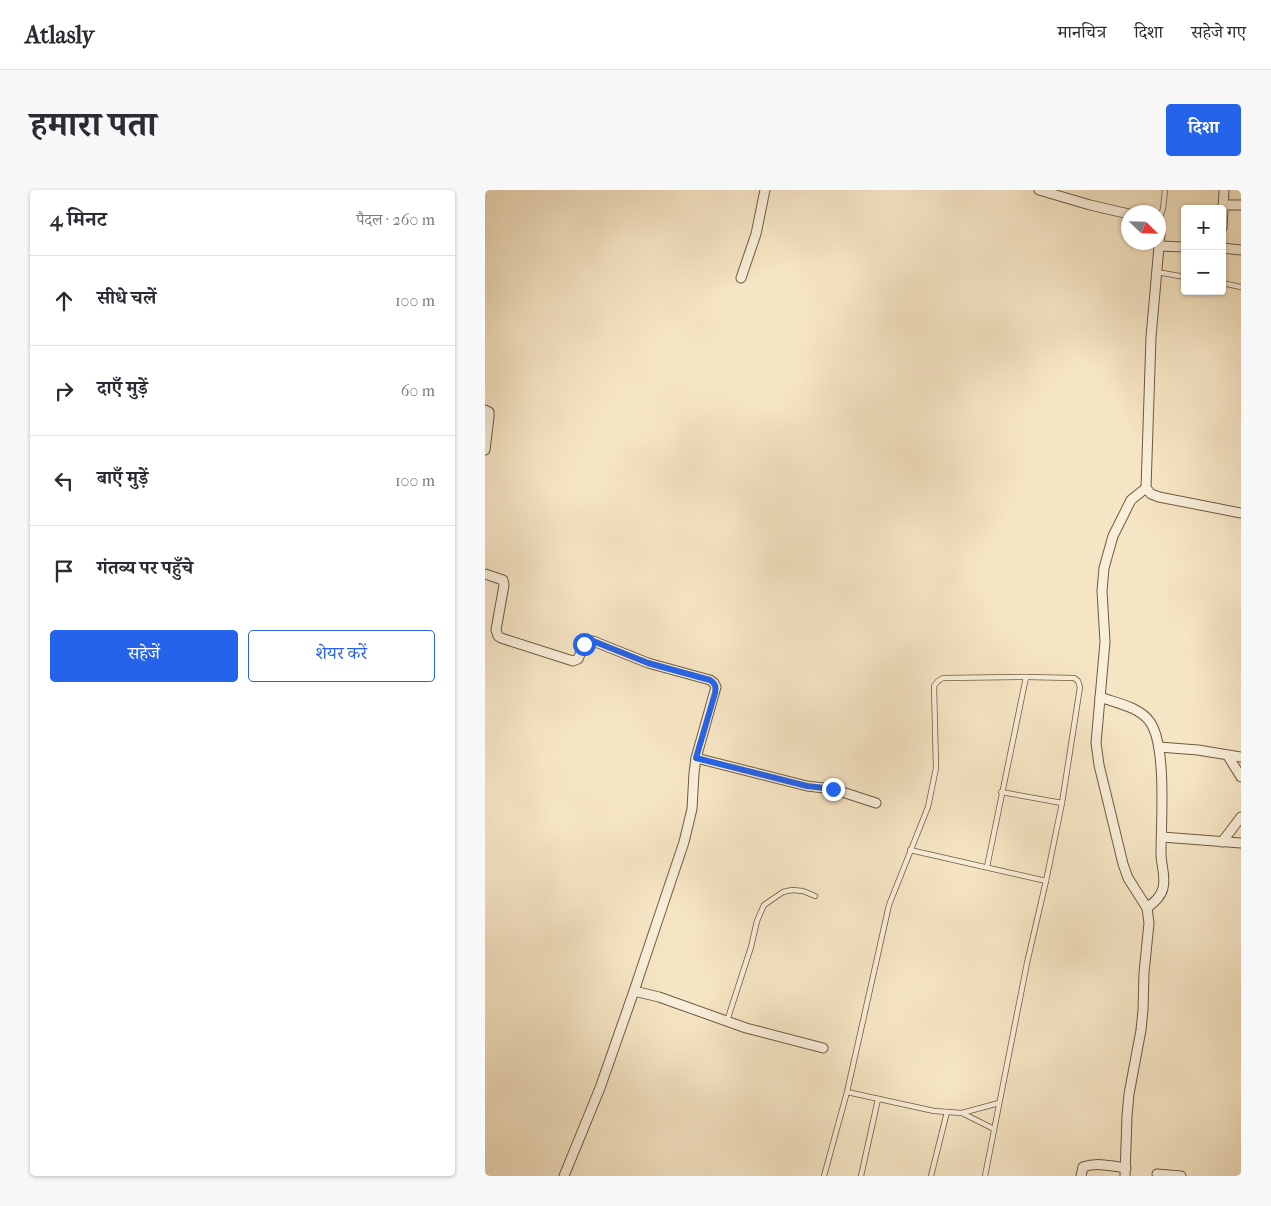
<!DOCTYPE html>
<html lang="hi">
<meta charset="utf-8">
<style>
:root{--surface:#fff;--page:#f7f7f7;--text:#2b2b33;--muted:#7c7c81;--line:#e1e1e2;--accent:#2563eb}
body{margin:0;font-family:"IM FELL French Canon","Noto Serif Devanagari",serif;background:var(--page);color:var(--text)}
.controls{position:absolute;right:15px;top:15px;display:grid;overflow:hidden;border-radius:5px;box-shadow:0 1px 4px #0004}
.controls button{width:45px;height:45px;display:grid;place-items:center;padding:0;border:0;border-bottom:1px solid var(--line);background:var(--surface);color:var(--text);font:25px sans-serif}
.compass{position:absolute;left:636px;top:15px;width:45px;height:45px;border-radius:50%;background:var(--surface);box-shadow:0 1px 4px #0004;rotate:113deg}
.stop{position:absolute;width:15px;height:15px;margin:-11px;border:4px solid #2563eb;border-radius:50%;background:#fff}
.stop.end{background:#2563eb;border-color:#fff;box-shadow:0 1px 5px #0008}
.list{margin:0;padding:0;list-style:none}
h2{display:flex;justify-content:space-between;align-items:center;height:65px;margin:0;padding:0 20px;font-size:21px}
h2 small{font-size:16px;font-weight:400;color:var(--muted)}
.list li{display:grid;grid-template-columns:32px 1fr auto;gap:15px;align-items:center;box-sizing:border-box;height:90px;padding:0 20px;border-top:1px solid var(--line)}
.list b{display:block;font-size:19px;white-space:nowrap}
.list em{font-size:16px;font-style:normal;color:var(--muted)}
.actions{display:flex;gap:10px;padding:15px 20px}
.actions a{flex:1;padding:11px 0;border:1px solid var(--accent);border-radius:5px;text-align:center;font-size:18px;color:var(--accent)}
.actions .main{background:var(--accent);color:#fff}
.icon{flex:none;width:28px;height:28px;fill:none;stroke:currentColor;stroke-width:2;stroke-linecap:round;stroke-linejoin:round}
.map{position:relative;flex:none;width:756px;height:986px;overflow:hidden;border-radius:5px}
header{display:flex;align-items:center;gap:30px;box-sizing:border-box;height:70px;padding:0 25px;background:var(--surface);border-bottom:1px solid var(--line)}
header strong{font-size:24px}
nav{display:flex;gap:28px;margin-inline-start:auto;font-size:18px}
.intro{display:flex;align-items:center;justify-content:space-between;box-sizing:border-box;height:120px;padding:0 30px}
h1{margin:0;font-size:35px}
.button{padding:12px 22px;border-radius:5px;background:var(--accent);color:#fff;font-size:18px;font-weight:700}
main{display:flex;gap:30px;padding:0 30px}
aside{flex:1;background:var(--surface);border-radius:5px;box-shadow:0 1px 4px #0004}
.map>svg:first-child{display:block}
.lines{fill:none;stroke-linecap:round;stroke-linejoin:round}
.service-casing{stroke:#6e5a3e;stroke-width:6}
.minor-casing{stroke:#6e5a3e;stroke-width:11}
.service{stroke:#f9eed9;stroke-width:4.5}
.minor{stroke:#f9eed9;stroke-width:9}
.route{stroke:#2563eb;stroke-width:6}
</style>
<header>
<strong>Atlasly</strong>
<nav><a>मानचित्र</a><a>दिशा</a><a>सहेजे गए</a></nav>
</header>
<div class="intro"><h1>हमारा पता</h1><a class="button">दिशा</a></div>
<main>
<aside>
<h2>4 मिनट<small>पैदल · 260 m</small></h2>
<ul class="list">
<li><svg class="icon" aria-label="ahead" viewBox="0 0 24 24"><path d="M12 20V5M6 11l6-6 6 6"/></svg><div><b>सीधे चलें</b></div><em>100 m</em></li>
<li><svg class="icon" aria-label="right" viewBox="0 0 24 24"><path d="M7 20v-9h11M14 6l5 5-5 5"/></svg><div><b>दाएँ मुड़ें</b></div><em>60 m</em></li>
<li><svg class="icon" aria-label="left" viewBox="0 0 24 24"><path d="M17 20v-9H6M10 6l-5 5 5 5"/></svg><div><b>बाएँ मुड़ें</b></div><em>100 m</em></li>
<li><svg class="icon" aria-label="arrive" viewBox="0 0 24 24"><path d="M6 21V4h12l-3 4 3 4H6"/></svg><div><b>गंतव्य पर पहुँचे</b></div></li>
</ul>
<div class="actions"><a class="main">सहेजें</a><a>शेयर करें</a></div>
</aside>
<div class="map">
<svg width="756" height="986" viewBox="0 0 756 986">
<rect width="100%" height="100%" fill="#f6e5c4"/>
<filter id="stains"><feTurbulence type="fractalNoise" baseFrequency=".004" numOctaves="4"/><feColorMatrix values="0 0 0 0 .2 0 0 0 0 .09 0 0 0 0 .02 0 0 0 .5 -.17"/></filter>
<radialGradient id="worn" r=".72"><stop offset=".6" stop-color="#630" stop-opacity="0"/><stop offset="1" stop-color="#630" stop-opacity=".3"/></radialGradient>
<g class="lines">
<!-- service casing -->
<g class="service-casing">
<g id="service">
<path d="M674,29L678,19L680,0"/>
<path d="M672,82L700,87"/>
<path d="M737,93L756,97"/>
<path d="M516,602L577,613"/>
<path d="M425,660L561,691"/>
<path d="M502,677L541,487"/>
<path d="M242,831L266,757L272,731L279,715L298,702L307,700L318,701L330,706"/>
<path d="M362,902L449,921L477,923L514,913"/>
<path d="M477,923L509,939"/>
<path d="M339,986L362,902L404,715L443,617L451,578L449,496L453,491L458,488L541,487L589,488L593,491L595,497L577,613L561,691L542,773L500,986"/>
<path d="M376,986L393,909"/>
<path d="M446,986L462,922"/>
</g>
</g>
<!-- minor casing -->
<g class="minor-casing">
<g id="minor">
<path d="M554,0L605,15L644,24"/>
<path d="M738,15H756"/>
<path d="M674,35L675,45L666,147L661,298L666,304L674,307L756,323"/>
<path d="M737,38L739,0"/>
<path d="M674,56L700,57"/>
<path d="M737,58L756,60"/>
<path d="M256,88L271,44L280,0"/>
<path d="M0,220L4,222V227L0,260"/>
<path d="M0,384L18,390L19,395L11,440L13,446L16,448L88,471L93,469C97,461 97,451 108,451L163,473L225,490L229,493L231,497L211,568L209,583L207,619L199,652L149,801L115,898L79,986"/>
<path d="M615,507C631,513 655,517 665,532C682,556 676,633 676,664C676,675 681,686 678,698C676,707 669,712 662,718"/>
<path d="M674,557L713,560L756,567"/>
<path d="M743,566L756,587"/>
<path d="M211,568L322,596L348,599L391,613"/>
<path d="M677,647L756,653"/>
<path d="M737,652L756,627"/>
<path d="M149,801L174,807L261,838L338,858"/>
<path d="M672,984L696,986"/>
<path d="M596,986L598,977C612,972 627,976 641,978"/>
<path d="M640,986L642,926L644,904L656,840L658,820L659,783L664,733L662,718L643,688L638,674L614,575L611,553L620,452L617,401L619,378L628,346L646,310L661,298"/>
</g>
</g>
<!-- service -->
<use href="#service" class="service"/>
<!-- minor -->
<use href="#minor" class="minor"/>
</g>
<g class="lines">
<!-- route -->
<path class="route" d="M99,454L103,451H108L163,473L225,490C231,494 231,497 230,503L211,568L322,596L348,599"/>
</g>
<rect width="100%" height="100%" filter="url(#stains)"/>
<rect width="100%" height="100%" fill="url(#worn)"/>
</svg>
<div class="controls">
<button>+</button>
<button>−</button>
</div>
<svg class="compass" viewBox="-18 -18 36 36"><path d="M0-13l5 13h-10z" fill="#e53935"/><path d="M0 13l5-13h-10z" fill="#7c7c81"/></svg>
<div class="stop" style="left:99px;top:454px"></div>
<div class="stop end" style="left:348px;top:599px"></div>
</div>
</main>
